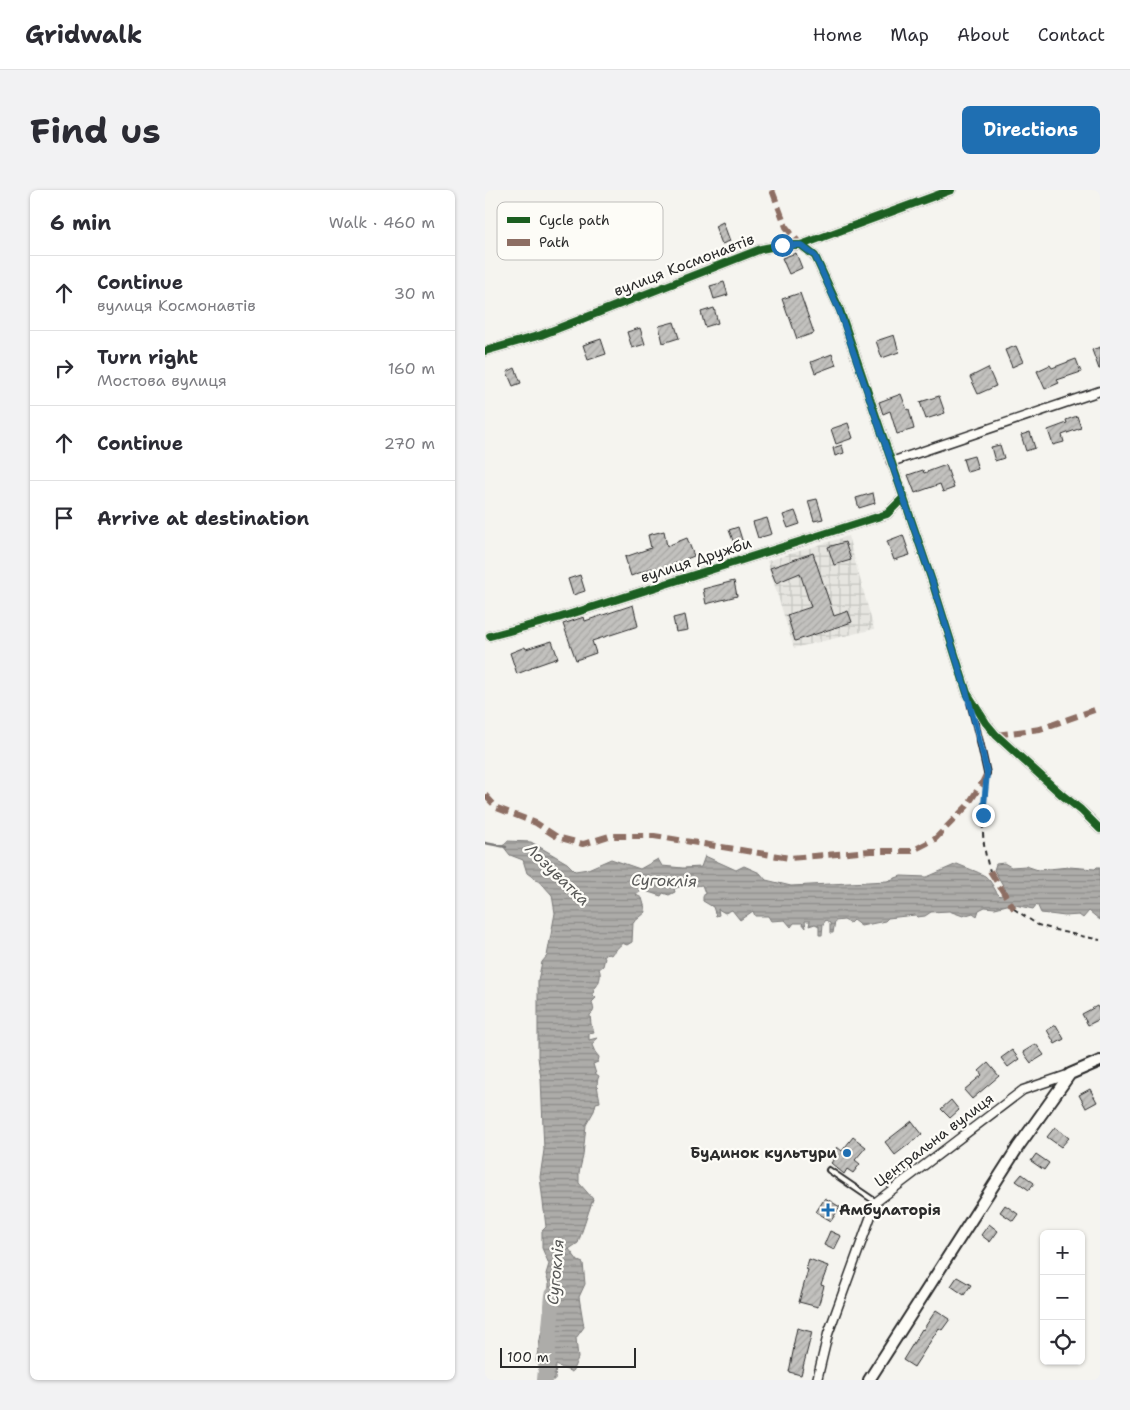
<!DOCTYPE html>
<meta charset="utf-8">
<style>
:root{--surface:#fff;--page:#f2f2f3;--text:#2b2b33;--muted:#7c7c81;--line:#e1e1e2;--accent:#1f6fb2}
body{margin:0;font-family:"Shantell Sans",sans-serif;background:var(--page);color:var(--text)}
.controls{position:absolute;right:15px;bottom:15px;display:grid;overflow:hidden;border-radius:8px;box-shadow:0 1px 4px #0004}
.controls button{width:45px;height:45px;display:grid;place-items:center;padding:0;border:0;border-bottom:1px solid var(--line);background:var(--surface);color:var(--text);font:25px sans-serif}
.scale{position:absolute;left:15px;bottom:12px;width:136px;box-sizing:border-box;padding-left:5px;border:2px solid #2b2b2b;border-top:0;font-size:14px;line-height:18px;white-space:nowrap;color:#2b2b2b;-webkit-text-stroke:4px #fdfcf7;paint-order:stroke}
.stop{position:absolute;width:15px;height:15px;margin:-11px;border:4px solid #1f6fb2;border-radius:50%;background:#fff}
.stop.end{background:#1f6fb2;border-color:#fff;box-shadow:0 1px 5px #0008}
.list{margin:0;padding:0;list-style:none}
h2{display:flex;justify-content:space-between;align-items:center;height:65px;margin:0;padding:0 20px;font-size:21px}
h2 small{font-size:16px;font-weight:400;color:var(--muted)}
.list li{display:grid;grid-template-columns:32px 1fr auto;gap:15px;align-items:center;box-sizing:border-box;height:75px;padding:0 20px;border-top:1px solid var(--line)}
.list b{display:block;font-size:19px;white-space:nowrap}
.list p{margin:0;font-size:16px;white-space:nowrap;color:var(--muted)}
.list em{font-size:16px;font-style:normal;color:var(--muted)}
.icon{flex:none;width:28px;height:28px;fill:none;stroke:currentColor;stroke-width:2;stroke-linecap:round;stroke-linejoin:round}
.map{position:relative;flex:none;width:615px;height:1190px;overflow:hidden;border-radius:8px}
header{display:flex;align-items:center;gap:30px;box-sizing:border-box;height:70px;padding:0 25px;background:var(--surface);border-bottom:1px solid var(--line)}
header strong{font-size:24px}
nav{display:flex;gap:28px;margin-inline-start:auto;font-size:18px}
.intro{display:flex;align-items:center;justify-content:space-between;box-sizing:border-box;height:120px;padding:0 30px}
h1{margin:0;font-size:35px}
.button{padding:12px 22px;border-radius:8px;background:var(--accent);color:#fff;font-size:18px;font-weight:700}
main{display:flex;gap:30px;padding:0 30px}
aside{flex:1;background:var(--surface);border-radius:8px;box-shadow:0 1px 4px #0004}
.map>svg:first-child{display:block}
.industrial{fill:url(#industrial-grid)}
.water{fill:url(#water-rules);stroke:#797877}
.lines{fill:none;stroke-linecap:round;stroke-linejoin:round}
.stream{stroke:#797877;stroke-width:2.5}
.river{stroke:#adaca9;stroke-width:16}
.building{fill:url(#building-hatch);stroke:#2b2b2b}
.service-casing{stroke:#2b2b2b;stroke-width:8}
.minor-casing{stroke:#2b2b2b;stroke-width:11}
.tertiary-casing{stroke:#2b2b2b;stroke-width:14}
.path{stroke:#2b2b2b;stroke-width:2;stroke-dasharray:5 4;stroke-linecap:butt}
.service{stroke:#fdfcf7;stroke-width:4}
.minor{stroke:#fdfcf7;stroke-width:8}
.tertiary{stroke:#fdfcf7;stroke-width:10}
.quiet{stroke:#8d6e63;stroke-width:6;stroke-dasharray:12 6;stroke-linecap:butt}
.cycleway-casing{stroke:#fdfcf7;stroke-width:11}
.cycleway{stroke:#1b5e20;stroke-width:8}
.route{stroke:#1f6fb2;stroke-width:6}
.poi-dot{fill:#1f6fb2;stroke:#fdfcf7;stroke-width:2}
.labels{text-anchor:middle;stroke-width:4.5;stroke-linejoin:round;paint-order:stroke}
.street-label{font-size:15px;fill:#2b2b2b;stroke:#fdfcf7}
.poi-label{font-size:15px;font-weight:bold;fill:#2b2b2b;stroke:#fdfcf7;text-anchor:end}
.water-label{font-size:16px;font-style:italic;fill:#585857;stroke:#fdfcf7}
.key{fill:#fdfcf7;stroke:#bebdba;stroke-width:1}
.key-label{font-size:14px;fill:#2b2b2b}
</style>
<header>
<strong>Gridwalk</strong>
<nav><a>Home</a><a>Map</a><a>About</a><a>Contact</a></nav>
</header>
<div class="intro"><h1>Find us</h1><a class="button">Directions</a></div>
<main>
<aside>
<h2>6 min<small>Walk · 460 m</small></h2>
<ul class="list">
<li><svg class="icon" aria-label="ahead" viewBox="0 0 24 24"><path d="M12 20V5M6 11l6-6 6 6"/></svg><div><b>Continue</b><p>вулиця Космонавтів</p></div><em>30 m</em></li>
<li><svg class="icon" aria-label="right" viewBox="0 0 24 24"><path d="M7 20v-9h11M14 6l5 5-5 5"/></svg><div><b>Turn right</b><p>Мостова вулиця</p></div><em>160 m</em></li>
<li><svg class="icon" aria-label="ahead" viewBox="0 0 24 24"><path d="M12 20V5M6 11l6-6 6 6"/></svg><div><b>Continue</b></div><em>270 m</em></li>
<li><svg class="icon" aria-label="arrive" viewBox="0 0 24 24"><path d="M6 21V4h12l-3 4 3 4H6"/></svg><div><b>Arrive at destination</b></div></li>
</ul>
</aside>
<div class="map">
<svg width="615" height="1190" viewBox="0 0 615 1190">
<defs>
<pattern id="industrial-grid" width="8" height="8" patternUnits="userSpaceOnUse" patternTransform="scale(1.25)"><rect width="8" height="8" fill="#e6e5e0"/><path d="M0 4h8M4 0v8" fill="none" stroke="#c5c5c0"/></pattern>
<pattern id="water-rules" width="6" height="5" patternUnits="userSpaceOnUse" patternTransform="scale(1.25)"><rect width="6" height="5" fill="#adaca9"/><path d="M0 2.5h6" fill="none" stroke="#8d8c8a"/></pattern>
<pattern id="building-hatch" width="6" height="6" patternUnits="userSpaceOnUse" patternTransform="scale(1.25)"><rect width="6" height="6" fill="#c2c1be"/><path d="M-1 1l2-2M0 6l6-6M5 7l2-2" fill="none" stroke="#a7a6a3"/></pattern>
</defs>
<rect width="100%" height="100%" fill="#f5f4ef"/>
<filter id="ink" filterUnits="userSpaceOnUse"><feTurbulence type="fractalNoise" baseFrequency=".02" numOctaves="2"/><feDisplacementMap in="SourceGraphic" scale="10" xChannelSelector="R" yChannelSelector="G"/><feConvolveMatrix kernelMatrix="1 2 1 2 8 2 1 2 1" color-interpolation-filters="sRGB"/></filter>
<g filter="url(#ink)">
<!-- industrial -->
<path class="industrial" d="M363,346L389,439L309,458L282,371Z"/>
<!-- water -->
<path class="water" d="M22,651L46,652L82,673L90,681L103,679L126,669L155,679L173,669L177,676L198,678L216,677L220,666L251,680L259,676L275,683L281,690L306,696L402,691L416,686L442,687L472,674C481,678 492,681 500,686C508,692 509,701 515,706L522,702L509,680L511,674L519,673L526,677L541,676L553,680L584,677L610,679L612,677H615V730L604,721L598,728L594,725L580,726L556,723L552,714L548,719L530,715H522L510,718L500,717L494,720L492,726L488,723L478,726L464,721L446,722L440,726L432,727L430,725L403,728L400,731L376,736L368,730L365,733L359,730L350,731L348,743H345V733L341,730L338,734L337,745H334V736L330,734L324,736L325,731H320L321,738L317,733H309L306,737L300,730L286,731L283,726H270L268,721L255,730L247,720L240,723L233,719L234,725L231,726L228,717L218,711V707L220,703L217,695C207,697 198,694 189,699L190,702L184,705L178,703L176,706L157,700L151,705L157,708L161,722L148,733L147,752L142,755L137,753C134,758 130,759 126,765L124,764L119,765L120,768L118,776L114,779C117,785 114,795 109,799L108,805L111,808L107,812C108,818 111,820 105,825L106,834L109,842L104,843V850L112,848L107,855L110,862L114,867L113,872L108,874L111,884L114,886C110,894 114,903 115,912L111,913L109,921L101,935L98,966L94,983V993L108,1009L93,1053L84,1059L93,1071L98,1073L100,1094L94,1107L99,1137L91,1148L93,1168L87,1182L71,1175L70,1190H56L60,1183L51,1171L57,1139L67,1135V1123L63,1119L64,1094L61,1084L64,1074L57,1058V1041L61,1037L55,987L59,960L56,889L53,867V790L57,772L62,766L70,723L67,705L58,695L42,683L38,670L25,665L18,656Z"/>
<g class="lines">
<!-- stream -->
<path class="stream" d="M0,653L21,657"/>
<!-- river -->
<path class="river" d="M60,1190L68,1105"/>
</g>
<!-- building -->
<g class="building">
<path d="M238,32L245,51L237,54L230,36Z"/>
<path d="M311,63L317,78L304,84L297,68Z"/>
<path d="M239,92L243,105L229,109L225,96Z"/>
<path d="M315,103L329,143L312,149L304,126H303L297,109Z"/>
<path d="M229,118L233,133L220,137L216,122Z"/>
<path d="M189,132L194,148L178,153L174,136Z"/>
<path d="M155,138L160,154L147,158L142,142Z"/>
<path d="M409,145L414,162L397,168L391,151Z"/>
<path d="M116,149L121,164L103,170L98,155Z"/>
<path d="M531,156L538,172L527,177L520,160Z"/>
<path d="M615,157V179H614L607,160Z"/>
<path d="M347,164L351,175L330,183L326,172Z"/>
<path d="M591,169L596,182L572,190L574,193L560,199L552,181L565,175L567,178Z"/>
<path d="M30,178L36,193L28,196L22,182Z"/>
<path d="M503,178L511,196L493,204L485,187Z"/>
<path d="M416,204L422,220L424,219L429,239L412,244L405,221L398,224L394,212Z"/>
<path d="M454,206L460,223L441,229L435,212Z"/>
<path d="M592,226L596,238L577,245L579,252L568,255L563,240L582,233L581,230Z"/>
<path d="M363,233L368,248L351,254L346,239Z"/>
<path d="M545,242L550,258L541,261L536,245Z"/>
<path d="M357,255L359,263L350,266L348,258Z"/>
<path d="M515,255L519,268L510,271L506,257Z"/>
<path d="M489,266L493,279L482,282L478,269Z"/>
<path d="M461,275L469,298L458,302L455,294L430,303L423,285L438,280L439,283Z"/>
<path d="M388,303L390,313L374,318L371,308Z"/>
<path d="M332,309L338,329L329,331L323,311Z"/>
<path d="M310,321L315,334L303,338L298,325Z"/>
<path d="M282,328L287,344L273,348L268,332Z"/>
<path d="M253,337L258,353L250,356L244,340Z"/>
<path d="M179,341L182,356L202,348L209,366L181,377L168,381L167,378L146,386L140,367L166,358L163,345Z"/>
<path d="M418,345L425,365L409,370L402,351Z"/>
<path d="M360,352L366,370L349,375L343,357Z"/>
<path d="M328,363L349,426L363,421L367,432L310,451L302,425L326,417L315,383L291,393L285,378Z"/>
<path d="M95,385L100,401L88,405L83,389Z"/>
<path d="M249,391L252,406L221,414L218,399Z"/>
<path d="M148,415L153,436L107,451L111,463L91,470L78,434L99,427L100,431Z"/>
<path d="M200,425L203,440L191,442L188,428Z"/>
<path d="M67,451L73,468L47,477V478L32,484L25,463L40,457L41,459Z"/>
<path d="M612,816L615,822V829L603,835L597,824Z"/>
<path d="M571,835L579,849L570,854L562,840Z"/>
<path d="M551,854L559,865L546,873L538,862Z"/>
<path d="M527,860L534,869L523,877L516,868Z"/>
<path d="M503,873L514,886L487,909L479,900L497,885L494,881Z"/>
<path d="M605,899L612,912L601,918L594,905Z"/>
<path d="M466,910L474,920L465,928L456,919Z"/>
<path d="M427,931L437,944L410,965L400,952Z"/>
<path d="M570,937L584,948L576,957L562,947Z"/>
<path d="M368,947L381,957L370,970L375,974L368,983L362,979L359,984L346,973L349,969L345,966L352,957L357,961Z"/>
<path d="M551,964L564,973L559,980L546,971Z"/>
<path d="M537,984L549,993L544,1000L531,991Z"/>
<path d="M340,1008L355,1017L346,1031L331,1022Z"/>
<path d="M520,1015L533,1024L528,1031L515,1022Z"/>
<path d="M504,1034L513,1041L505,1052L496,1045Z"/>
<path d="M345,1041L356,1046L349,1060L339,1055Z"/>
<path d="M324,1069L343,1076L336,1095L339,1096L333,1117L314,1112L323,1080L321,1079Z"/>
<path d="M472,1087L486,1095L479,1105L466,1096Z"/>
<path d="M451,1120L465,1129L457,1140L454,1138L429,1177L418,1170L437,1139L438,1140Z"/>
<path d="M312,1138L327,1142L316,1185L304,1182L309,1157H308Z"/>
</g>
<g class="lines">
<!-- service casing -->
<g class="service-casing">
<g id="service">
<path d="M485,512L496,556L502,583"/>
<path d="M344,980L391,1012"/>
</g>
</g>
<!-- minor casing -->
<g class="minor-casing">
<g id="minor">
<path d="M316,55L330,66L355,120L447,391L482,503L501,533L511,545L577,605L596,620L615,639"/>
<path d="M0,161L56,145L276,59L297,55H316L466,0"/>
<path d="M406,272L615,201"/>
<path d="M5,446L73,428L402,324L419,307"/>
<path d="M332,1190L343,1144L391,1012L538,900L585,884"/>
</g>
</g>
<!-- tertiary casing -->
<g class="tertiary-casing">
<path id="tertiary" d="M384,1190L533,957L585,884L615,871"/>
</g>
<!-- path -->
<g class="path">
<path d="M501,589C501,601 499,613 498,625C497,644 499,663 505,681"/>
<path d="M529,719L553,735L578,742L615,750"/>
</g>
<!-- service -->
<use href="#service" class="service"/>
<!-- minor -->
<use href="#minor" class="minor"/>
<!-- tertiary -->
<use href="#tertiary" class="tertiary"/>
<!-- quiet -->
<g class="quiet">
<path d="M287,0L301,37L316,55"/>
<path d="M511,545L555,539L615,518"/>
<path d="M0,605L12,618L51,633L72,647L98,654L124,646H169L305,668L386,661H427L450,649L482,616L497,593L502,583"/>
<path d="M505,681L529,719"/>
</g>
<!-- cycleway casing -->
<g class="cycleway-casing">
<g id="cycleway">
<path d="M316,55L330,66L355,120L447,391L482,503L501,533L511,545L577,605L596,620L615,639"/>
<path d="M0,161L56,145L276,59L297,55H316L466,0"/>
<path d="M5,446L73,428L402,324L419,307"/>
</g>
</g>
<!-- cycleway -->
<use href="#cycleway" class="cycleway"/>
</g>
</g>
<g class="lines" filter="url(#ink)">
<!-- route -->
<path class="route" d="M297,55H316L330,66L354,120L447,391L482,504L496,556L502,583L498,625"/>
</g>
<!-- markers -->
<g class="poi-dot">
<circle cx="362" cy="963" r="5"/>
<path d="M340.5 1012.5h5v5h5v5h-5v5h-5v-5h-5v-5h5z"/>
</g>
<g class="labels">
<!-- street labels -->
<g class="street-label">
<text transform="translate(199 75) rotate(-21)" y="5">вулиця Космонавтів</text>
<text transform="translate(211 370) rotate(-18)" y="5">вулиця Дружби</text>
<text transform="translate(449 950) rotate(-37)" y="5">Центральна вулиця</text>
</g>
<!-- poi labels -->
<g class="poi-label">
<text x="352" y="968">Будинок культури</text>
<text x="354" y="1025" text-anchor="start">Амбулаторія</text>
</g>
<!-- water labels -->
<g class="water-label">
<text transform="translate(73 684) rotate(44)" y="6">Лозуватка</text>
<text transform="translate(179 690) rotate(1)" y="6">Сугоклія</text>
<text transform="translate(70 1082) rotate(-85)" y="6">Сугоклія</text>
</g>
</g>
<!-- legend -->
<rect x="12" y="12" width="166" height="58" rx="8" class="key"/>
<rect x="22" y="27" width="23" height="6" fill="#1b5e20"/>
<rect x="22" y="49" width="23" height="7" fill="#8d6e63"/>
<g class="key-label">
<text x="54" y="35">Cycle path</text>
<text x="54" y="57">Path</text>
</g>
</svg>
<div class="controls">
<button>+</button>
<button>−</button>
<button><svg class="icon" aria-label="locate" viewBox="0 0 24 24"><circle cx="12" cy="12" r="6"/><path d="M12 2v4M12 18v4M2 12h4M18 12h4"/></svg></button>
</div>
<div class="scale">100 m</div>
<div class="stop" style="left:297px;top:55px"></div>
<div class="stop end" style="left:498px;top:625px"></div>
</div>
</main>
